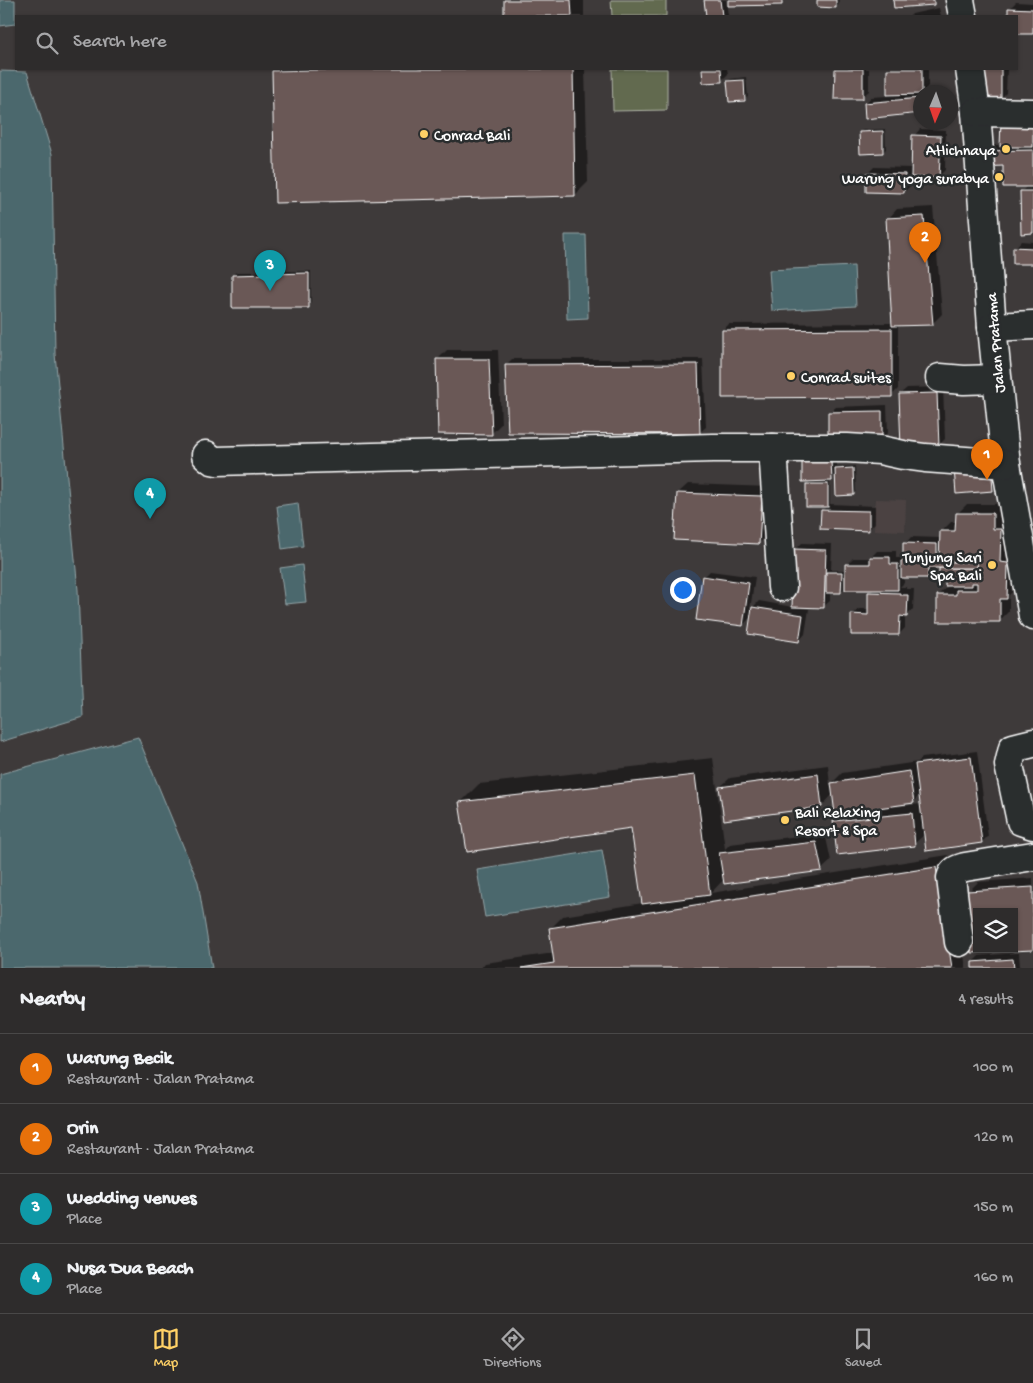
<!DOCTYPE html>
<meta charset="utf-8">
<style>
:root{--surface:#2e2c2c;--page:#3a3838;--text:#f1f3f6;--muted:#a7a7a9;--line:#494848;--accent:#ffd166}
body{margin:0;font-family:"Gochi Hand",sans-serif;background:var(--page);color:var(--text)}
.controls{position:absolute;right:15px;bottom:15px;display:grid;overflow:hidden;border-radius:0px;box-shadow:0 1px 4px #0004}
.controls button{width:45px;height:45px;display:grid;place-items:center;padding:0;border:0;border-bottom:1px solid var(--line);background:var(--surface);color:var(--text);font:25px sans-serif}
.compass{position:absolute;left:913px;top:85px;width:45px;height:45px;border-radius:50%;background:var(--surface);box-shadow:0 1px 4px #0004;rotate:182deg}
.you{position:absolute;left:682px;top:589px;width:18px;height:18px;margin:-12px;border:4px solid #fff;border-radius:50%;background:#1a73e8;box-shadow:0 0 0 8px #1a73e833}
.badge{display:grid;place-items:center;width:32px;height:32px;border-radius:50%;background:var(--accent);color:#fff;font-size:16px;font-weight:700}
.pin{position:absolute;translate:-50% -41px;filter:drop-shadow(0 1px 2px #0008)}
.pin::after{content:'';position:absolute;top:26px;width:18px;height:15px;background:inherit;clip-path:polygon(0 0,100% 0,50% 100%)}
.list{margin:0;padding:0;list-style:none}
h2{display:flex;justify-content:space-between;align-items:center;height:65px;margin:0;padding:0 20px;font-size:21px}
h2 small{font-size:16px;font-weight:400;color:var(--muted)}
.list li{display:grid;grid-template-columns:32px 1fr auto;gap:15px;align-items:center;box-sizing:border-box;height:70px;padding:0 20px;border-top:1px solid var(--line)}
.list b{display:block;font-size:19px;white-space:nowrap}
.list p{margin:0;font-size:16px;white-space:nowrap;color:var(--muted)}
.list em{font-size:16px;font-style:normal;color:var(--muted)}
.icon{flex:none;width:28px;height:28px;fill:none;stroke:currentColor;stroke-width:2;stroke-linecap:round;stroke-linejoin:round}
.map{position:relative;flex:none;width:1033px;height:968px;overflow:hidden}
.search{position:absolute;background:var(--surface);box-shadow:0 1px 4px #0004;left:15px;right:15px;top:15px;height:55px;display:flex;align-items:center;gap:12px;box-sizing:border-box;padding:0 18px;border-radius:0px;color:var(--muted);font-size:19px}
.sheet{height:345px;background:var(--surface)}
nav{display:flex;justify-content:space-around;align-items:center;box-sizing:border-box;height:70px;border-top:1px solid var(--line);background:var(--surface);font-size:14px;color:var(--muted)}
nav a{display:grid;justify-items:center;gap:2px}
nav .on{color:var(--accent)}
.map>svg:first-child{display:block}
.built{fill:#4c4343}
.green{fill:#626a4f;stroke:#b0b4a7}
.water{fill:#4b686d;stroke:#93a4a7}
.shadow{fill:#0007;fill-rule:evenodd}
.building{fill:#6b5857;stroke:#fff;fill-rule:evenodd}
.lines{fill:none;stroke-linecap:round;stroke-linejoin:round}
.minor-casing{stroke:#fff;stroke-width:31}
.minor{stroke:#2a2d2e;stroke-width:28}
.poi-dot{fill:#ffd166;stroke:#2a2d2e;stroke-width:2}
.labels{text-anchor:middle;stroke-width:5;stroke-linejoin:round;paint-order:stroke}
.poi-label{font-size:16px;fill:#fff;stroke:#2a2d2e;text-anchor:start}
.street-label{font-size:16px;fill:#fff;stroke:#2a2d2e}
</style>
<div class="map">
<svg width="1033" height="968" viewBox="0 0 1033 968">
<rect width="100%" height="100%" fill="#3e3a3a"/>
<filter id="ink" filterUnits="userSpaceOnUse"><feTurbulence type="fractalNoise" baseFrequency=".02" numOctaves="2"/><feDisplacementMap in="SourceGraphic" scale="10" xChannelSelector="R" yChannelSelector="G"/><feConvolveMatrix kernelMatrix="1 2 1 2 8 2 1 2 1" color-interpolation-filters="sRGB"/></filter>
<g filter="url(#ink)">
<!-- built -->
<path class="built" d="M875,499L906,500L905,531L874,530Z"/>
<!-- green -->
<g class="green">
<path d="M611,0H666V16H612Z"/>
<path d="M612,69H667V110L613,111Z"/>
</g>
<!-- water -->
<g class="water">
<path d="M0,0H15V24L0,26Z"/>
<path d="M0,71L27,72L52,154L55,354L78,590L83,717L0,742Z"/>
<path d="M565,235H586L588,318L567,319Z"/>
<path d="M854,266L856,306L772,311L769,270Z"/>
<path d="M298,503L303,546L282,549L277,506Z"/>
<path d="M302,565L306,602L285,604L280,568Z"/>
<path d="M138,737L198,882L212,968H0V774Z"/>
<path d="M602,850L610,897L485,917L477,870Z"/>
</g>
<!-- shadow -->
<g class="shadow">
<rect x="505" y="0" width="79" height="16"/>
<path d="M705,0H726L728,16H707Z"/>
<path d="M818,0H839L838,4L836,7Z"/>
<path d="M1016,2L1033,3V33H1017V16H1009V9Z"/>
<path d="M939,8L941,16H910L912,14Z"/>
<path d="M276,69H585L588,182L575,195L273,71Z"/>
<path d="M703,69H729H727L728,74L721,81L704,82Z"/>
<path d="M836,69H869V91L862,97L836,98Z"/>
<path d="M888,69H928V86L922,92H920V112L866,117L865,104L871,97L888,96Z"/>
<path d="M985,69H1007L1006,93L1000,99H984Z"/>
<path d="M746,77L748,97L745,99L728,81L731,79Z"/>
<path d="M1033,116V232L1021,192L1027,186L1004,165L982,166L989,145H1001Z"/>
<path d="M885,129L886,149L883,152L860,132L863,130Z"/>
<path d="M920,129L946,130L945,170L939,176L910,175V186L904,192L868,173L874,167L912,168L914,136Z"/>
<path d="M933,207L942,314L932,324L898,325V389L892,395L723,330L729,324L893,323L888,219L897,209Z"/>
<path d="M1021,241L1033,242V263L1015,248Z"/>
<path d="M311,271V303L308,306L233,275L236,272Z"/>
<path d="M447,350H498L501,424L491,434L437,360Z"/>
<path d="M512,359H703L706,427L699,433L506,365Z"/>
<path d="M943,387L945,439L938,446L900,394L907,388Z"/>
<path d="M887,405L888,433L882,439L829,413L836,407Z"/>
<path d="M837,455V467L855,466L856,491L853,494L836,474L830,479V504L875,506V523L869,529L822,511L827,506L807,485L811,480L803,462L809,456Z"/>
<path d="M997,459L999,483L993,490L957,492Z"/>
<path d="M688,484L771,487L769,533L759,543L678,493Z"/>
<path d="M967,504H1002L1016,588L1009,595V611L999,621L938,595L949,585L947,575L940,567H934V571L927,577H904V583L900,587H906V589H914L913,609L907,615H905V628L899,634L852,615L859,609H869L870,593L874,589L847,564L853,558H870L877,551H896V558H904L905,544L911,537L941,538V532L951,522H957V514Z"/>
<path d="M802,543L832,544L831,570H844V589L841,592H830V601L823,607L802,606L801,608L809,609L805,634L799,641L752,616L743,625L704,577L710,571L755,577L750,610L759,601L793,607L796,549Z"/>
<path d="M977,751L988,836L982,842L925,834L914,844L835,821L844,812L833,794L822,806L720,787L730,778L828,765L830,785L842,773L918,762L922,758ZM920,795L921,804L893,807L892,805L913,802Z"/>
<path d="M713,758L725,849L730,844L825,833L831,861L821,870L724,879L711,893L948,855L966,968H481L485,963L554,953L550,929L563,916L643,903L632,827L461,802L479,784ZM942,865V867L563,927V925Z"/>
<path d="M1033,878V948L972,952L968,892L978,882ZM977,912H1014V949H977Z"/>
<path d="M1019,953L1020,968H973V962L979,956Z"/>
</g>
<!-- building -->
<g class="building">
<path d="M504,0H571L572,16H504Z"/>
<path d="M704,0H720L722,16H706Z"/>
<path d="M728,0H782V5L728,6Z"/>
<path d="M817,0H836V8L817,7Z"/>
<path d="M893,0H934V5L894,8Z"/>
<path d="M1008,8L1033,9V34H1017V16H1008Z"/>
<path d="M361,69H573L575,196L275,203L272,71Z"/>
<path d="M702,69H721L722,82L703,83Z"/>
<path d="M835,69H863V99H834Z"/>
<path d="M887,69H922V92H920V94L887,95Z"/>
<path d="M984,69H1001V101L983,100Z"/>
<path d="M744,80L745,101L729,102L727,81Z"/>
<path d="M920,98V113L865,119L864,103Z"/>
<path d="M1001,121L1033,122V147H1000Z"/>
<path d="M883,131V153L860,154L859,132Z"/>
<path d="M912,135L941,136L939,178L911,177Z"/>
<path d="M1033,150V187H1003V166L981,167V151Z"/>
<path d="M866,173L905,174L904,193L866,192Z"/>
<path d="M1020,191H1033V233L1021,234Z"/>
<path d="M924,216L933,325L892,326L886,218Z"/>
<path d="M1013,247L1033,248V264H1013Z"/>
<path d="M309,273V308H232V275Z"/>
<path d="M892,329V397L722,398V330Z"/>
<path d="M436,359H489L492,435L438,434Z"/>
<path d="M698,364L700,434L508,433L505,365Z"/>
<path d="M937,393L939,447L901,448L899,394Z"/>
<path d="M882,411V440L828,442V412Z"/>
<path d="M831,461L832,481L802,482V462Z"/>
<path d="M991,464L993,491L956,494L954,468Z"/>
<path d="M853,468L854,495L836,496L835,469Z"/>
<rect x="806" y="484" width="22" height="23"/>
<path d="M677,493L762,496L759,544L674,540Z"/>
<path d="M821,510L869,511V531L820,529Z"/>
<path d="M956,513H993V529H1001L1000,562L1008,563L1007,599H1000V622H937V595H956V590H977V583H972V586H945V576H939V568H977V562H939L940,531H955Z"/>
<path d="M903,543L937,544V562H977V568H928V578H901V561H903Z"/>
<path d="M794,549L826,550L824,608L792,607Z"/>
<path d="M870,557H890V564H898V590H845V564H870Z"/>
<path d="M826,572H842L841,593H826Z"/>
<path d="M702,576L749,583L743,626L696,620Z"/>
<path d="M868,592L900,593V595H908L907,617L900,616L899,635H851V614L868,615Z"/>
<path d="M752,607L803,615L799,642L748,634Z"/>
<path d="M971,757L982,843L926,851L915,764Z"/>
<path d="M909,771L914,803L835,814L831,783Z"/>
<path d="M818,774L822,807L724,820L719,787Z"/>
<path d="M695,775L710,895L642,904L631,828L467,852L459,802Z"/>
<path d="M912,813L915,846L837,855L833,821Z"/>
<path d="M816,842L822,871L724,884L719,853Z"/>
<path d="M936,867L952,968H521L554,963L549,928Z"/>
<path d="M1033,887V950L971,953L967,891ZM977,912H1014V949H977Z"/>
<path d="M1013,959L1014,968H972V962Z"/>
</g>
<g class="lines">
<!-- minor casing -->
<g class="minor-casing">
<g id="minor">
<path d="M960,0L963,16"/>
<path d="M970,69L976,112L992,327L1006,464L1033,616"/>
<path d="M976,112L1033,113"/>
<path d="M992,327L1033,325"/>
<path d="M940,378L964,380L997,379"/>
<path d="M773,448L782,587"/>
<path d="M206,455L212,460L217,461L713,448H847L880,450L903,455L925,458L1006,464"/>
<path d="M1033,743L1013,748L1009,765L1021,821L1033,825"/>
<path d="M959,942L951,878C953,870 958,869 965,867L1033,856"/>
</g>
</g>
<!-- minor -->
<use href="#minor" class="minor"/>
</g>
</g>
<!-- markers -->
<g class="poi-dot">
<circle cx="424" cy="134" r="5"/>
<circle cx="1006" cy="149" r="5"/>
<circle cx="999" cy="177" r="5"/>
<circle cx="791" cy="376" r="5"/>
<circle cx="992" cy="565" r="5"/>
<circle cx="785" cy="820" r="5"/>
</g>
<g class="labels">
<!-- poi labels -->
<g class="poi-label">
<text x="434" y="140">Conrad Bali</text>
<text x="996" y="155" text-anchor="end">Atlichnaya</text>
<text x="989" y="183" text-anchor="end">Warung yoga surabya</text>
<text x="801" y="382">Conrad suites</text>
<text x="982" y="562" text-anchor="end">Tunjung Sari<tspan x="982" dy="18">Spa Bali</tspan></text>
<text x="795" y="817">Bali Relaxing<tspan x="795" dy="18">Resort &amp; Spa</tspan></text>
</g>
<!-- street labels -->
<g class="street-label">
<text transform="translate(994 343) rotate(-95)" y="6">Jalan Pratama</text>
</g>
</g>
</svg>
<div class="controls">
<button><svg class="icon" aria-label="layers" viewBox="0 0 24 24"><path d="M12 4l9 5-9 5-9-5zM3 14l9 5 9-5"/></svg></button>
</div>
<svg class="compass" viewBox="-18 -18 36 36"><path d="M0-13l5 13h-10z" fill="#e53935"/><path d="M0 13l5-13h-10z" fill="#a7a7a9"/></svg>
<div class="you"></div>
<div class="pin badge" style="left:987px;top:480px;background:#e8710a">1</div>
<div class="pin badge" style="left:925px;top:263px;background:#e8710a">2</div>
<div class="pin badge" style="left:270px;top:291px;background:#0f9aa8">3</div>
<div class="pin badge" style="left:150px;top:519px;background:#0f9aa8">4</div>
<div class="search"><svg class="icon" aria-label="search" viewBox="0 0 24 24"><circle cx="10" cy="10" r="6"/><path d="M15 15l6 6"/></svg>Search here</div>
</div>
<section class="sheet">
<h2>Nearby<small>4 results</small></h2>
<ul class="list">
<li><span class="badge" style="background:#e8710a">1</span><div><b>Warung Becik</b><p>Restaurant · Jalan Pratama</p></div><em>100 m</em></li>
<li><span class="badge" style="background:#e8710a">2</span><div><b>Orin</b><p>Restaurant · Jalan Pratama</p></div><em>120 m</em></li>
<li><span class="badge" style="background:#0f9aa8">3</span><div><b>Wedding venues</b><p>Place</p></div><em>150 m</em></li>
<li><span class="badge" style="background:#0f9aa8">4</span><div><b>Nusa Dua Beach</b><p>Place</p></div><em>160 m</em></li>
</ul>
</section>
<nav>
<a class="on"><svg class="icon" aria-label="map" viewBox="0 0 24 24"><path d="M3 6l6-2 6 2 6-2v14l-6 2-6-2-6 2zM9 4v14M15 6v14"/></svg>Map</a>
<a><svg class="icon" aria-label="directions" viewBox="0 0 24 24"><path d="M12 3l9 9-9 9-9-9zM9 14v-3h6M13 9l2 2-2 2"/></svg>Directions</a>
<a><svg class="icon" aria-label="saved" viewBox="0 0 24 24"><path d="M7 4h10v16l-5-4-5 4z"/></svg>Saved</a>
</nav>
